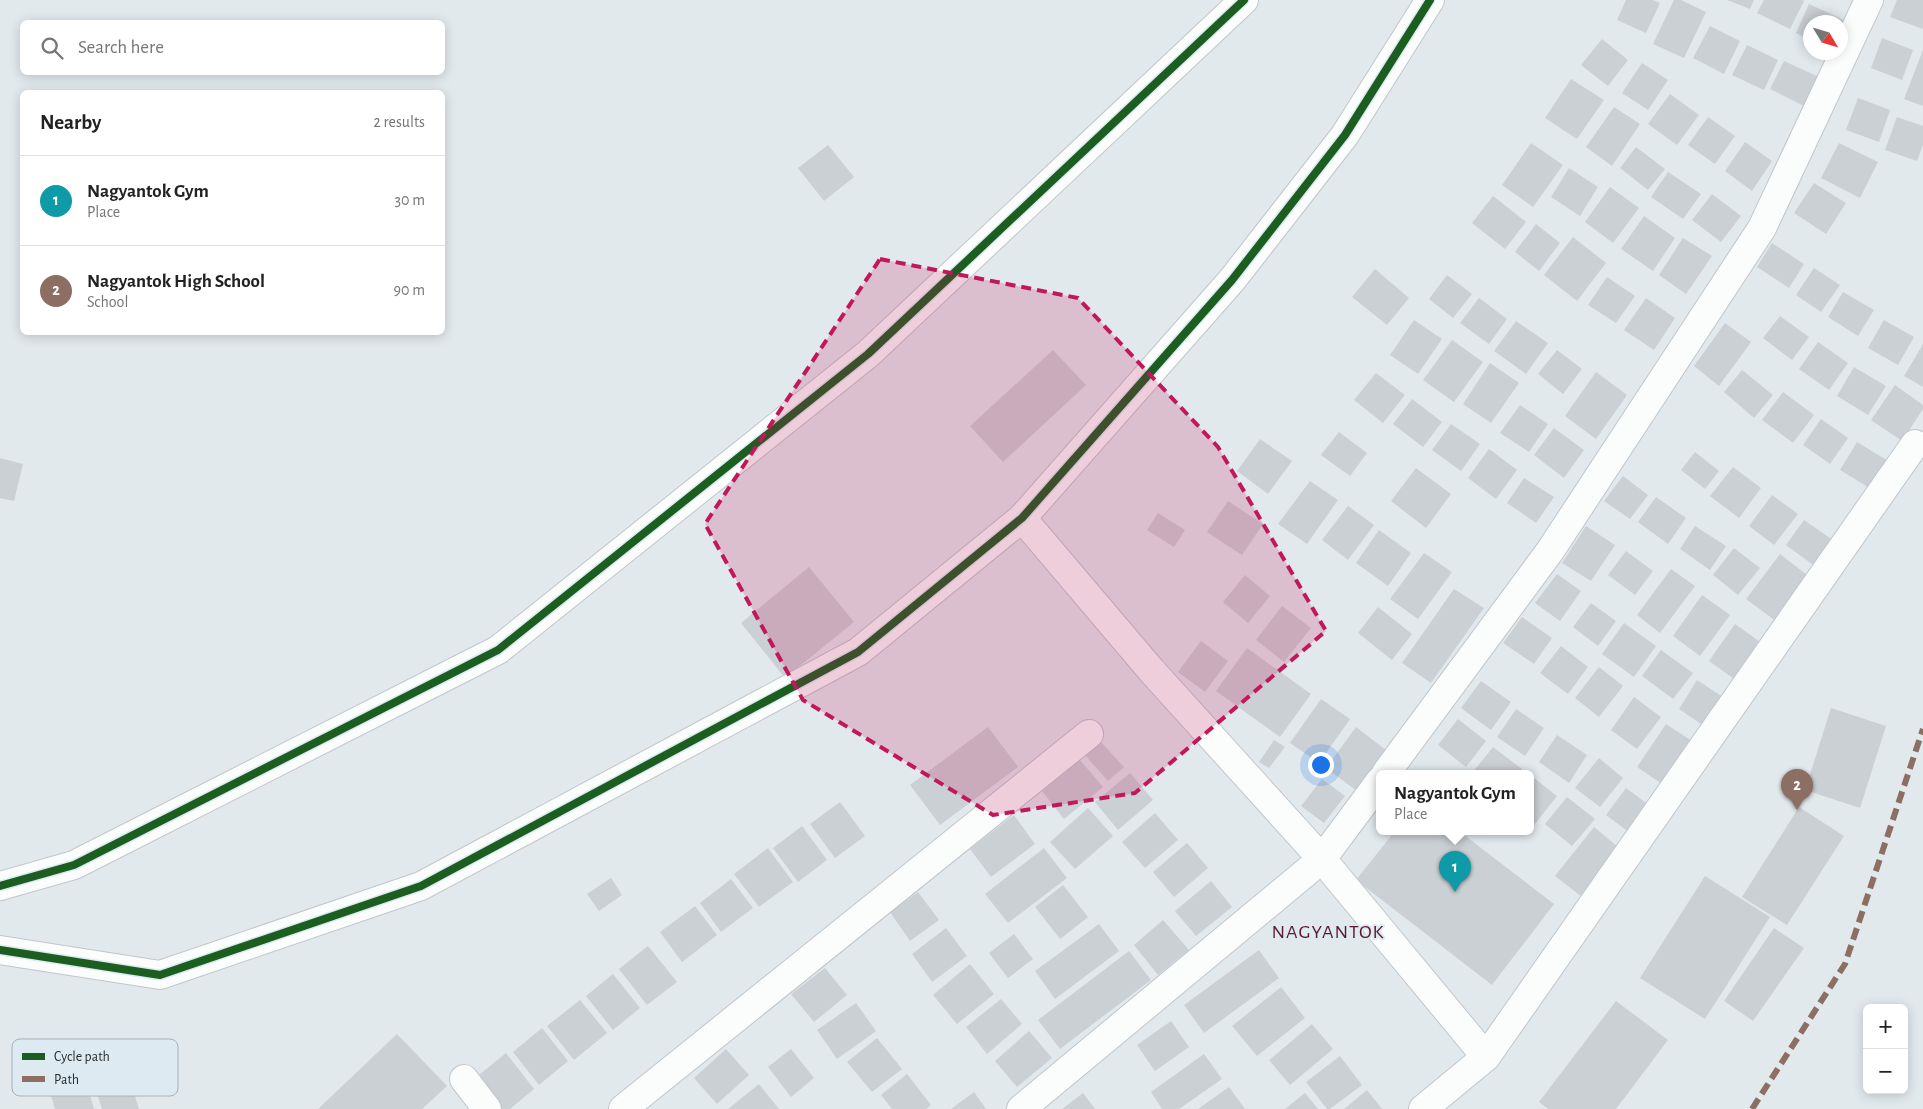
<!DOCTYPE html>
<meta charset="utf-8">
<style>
:root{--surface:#fff;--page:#f2f2f2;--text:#222;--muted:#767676;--line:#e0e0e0;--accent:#696f72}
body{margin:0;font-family:"Alegreya Sans",sans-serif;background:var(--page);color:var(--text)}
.controls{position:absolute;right:15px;bottom:15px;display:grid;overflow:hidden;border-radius:8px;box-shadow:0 2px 12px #0003}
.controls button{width:45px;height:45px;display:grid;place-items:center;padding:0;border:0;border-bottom:1px solid var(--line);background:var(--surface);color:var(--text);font:25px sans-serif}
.compass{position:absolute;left:1803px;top:15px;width:45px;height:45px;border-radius:50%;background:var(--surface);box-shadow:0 2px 12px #0003;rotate:128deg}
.you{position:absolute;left:1320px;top:764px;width:18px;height:18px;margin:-12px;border:4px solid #fff;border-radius:50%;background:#1a73e8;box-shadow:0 0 0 8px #1a73e833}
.badge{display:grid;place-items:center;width:32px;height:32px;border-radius:50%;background:var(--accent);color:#fff;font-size:16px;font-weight:700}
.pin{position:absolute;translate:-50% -41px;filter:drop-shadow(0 1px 2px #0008)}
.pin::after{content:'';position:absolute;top:26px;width:18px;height:15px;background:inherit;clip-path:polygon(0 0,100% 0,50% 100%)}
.popup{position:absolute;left:1376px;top:770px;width:158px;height:65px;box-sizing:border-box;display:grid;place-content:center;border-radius:8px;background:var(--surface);filter:drop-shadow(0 1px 4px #0005);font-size:16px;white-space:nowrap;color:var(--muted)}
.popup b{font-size:19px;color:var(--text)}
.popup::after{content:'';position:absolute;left:50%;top:100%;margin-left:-10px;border:10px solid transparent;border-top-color:var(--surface)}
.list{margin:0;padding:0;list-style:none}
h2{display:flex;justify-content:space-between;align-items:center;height:65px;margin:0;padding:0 20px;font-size:21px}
h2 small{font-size:16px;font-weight:400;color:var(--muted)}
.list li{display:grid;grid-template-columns:32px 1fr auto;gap:15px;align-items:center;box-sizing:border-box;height:90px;padding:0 20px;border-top:1px solid var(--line)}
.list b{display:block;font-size:19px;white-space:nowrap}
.list p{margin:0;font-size:16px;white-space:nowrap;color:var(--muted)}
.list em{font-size:16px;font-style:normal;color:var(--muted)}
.icon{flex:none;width:28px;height:28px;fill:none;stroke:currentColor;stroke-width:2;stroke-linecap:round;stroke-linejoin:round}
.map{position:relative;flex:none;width:1923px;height:1109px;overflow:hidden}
.search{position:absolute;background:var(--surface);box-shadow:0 2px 12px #0003;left:20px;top:20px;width:425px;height:55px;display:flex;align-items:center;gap:12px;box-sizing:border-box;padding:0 18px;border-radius:8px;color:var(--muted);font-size:19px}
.panel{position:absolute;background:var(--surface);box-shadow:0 2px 12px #0003;left:20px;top:90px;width:425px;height:245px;border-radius:8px}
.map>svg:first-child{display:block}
.building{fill:#cbd0d4}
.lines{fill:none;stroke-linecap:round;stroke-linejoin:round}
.minor-casing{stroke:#c1c6ca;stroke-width:30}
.tertiary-casing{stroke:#c1c6ca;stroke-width:30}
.minor{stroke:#fbfcfc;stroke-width:28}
.tertiary{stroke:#fbfcfc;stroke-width:28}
.quiet{stroke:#8d6e63;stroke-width:6;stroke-dasharray:12 6;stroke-linecap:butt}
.cycleway-casing{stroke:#ddeaf2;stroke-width:11}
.cycleway{stroke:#1b5e20;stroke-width:8}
.marked{fill:#c2185b;fill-opacity:0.2;stroke:#c2185b;stroke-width:4;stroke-dasharray:10 6;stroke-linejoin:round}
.labels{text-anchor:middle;stroke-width:4;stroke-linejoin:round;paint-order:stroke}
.quarter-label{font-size:20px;letter-spacing:1px;fill:#5e1929;stroke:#ddeaf2}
.key{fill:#ddeaf2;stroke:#a7b1b8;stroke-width:1}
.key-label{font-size:14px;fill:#282d30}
</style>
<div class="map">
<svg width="1923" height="1109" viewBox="0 0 1923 1109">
<rect width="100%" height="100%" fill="#e2e9ed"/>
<!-- building -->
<g class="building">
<path d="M1626,0H1653L1660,3L1646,33L1617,20Z"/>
<path d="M1674,0H1681L1706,12L1684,58L1653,44Z"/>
<path d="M1727,0H1754L1750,9Z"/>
<path d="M1764,0H1802L1804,1L1790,29L1757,13Z"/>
<path d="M1897,0H1923V29L1890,17Z"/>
<path d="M1809,4L1846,21L1840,32V22H1810V40L1796,33Z"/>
<path d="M1710,26L1740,41L1724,74L1693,58Z"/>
<path d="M1882,38L1913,50L1902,80L1871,68Z"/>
<path d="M1602,39L1628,60L1608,86L1581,65Z"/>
<path d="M1747,45L1778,60L1764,90L1732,75Z"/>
<path d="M1923,50V106L1904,99Z"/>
<path d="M1784,61L1819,77L1804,106L1770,89Z"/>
<path d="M1642,63L1668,80L1648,110L1622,93Z"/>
<path d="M1571,79L1604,100L1577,139L1545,118Z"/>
<path d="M1670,94L1699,115L1677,145L1648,124Z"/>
<path d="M1858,98L1890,110L1879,142L1846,130Z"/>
<path d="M1614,107L1640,124L1612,166L1586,147Z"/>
<path d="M1708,117L1735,136L1715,164L1688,145Z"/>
<path d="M1897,117L1923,126V145L1917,161L1885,150Z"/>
<path d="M1745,142L1772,161L1752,191L1725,171Z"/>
<path d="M1531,143L1563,165L1533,207L1502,185Z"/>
<path d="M1839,143L1878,162L1860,198L1821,178Z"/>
<path d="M828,145L854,177L824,201L798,168Z"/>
<path d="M1636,147L1665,169L1648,190L1620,168Z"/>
<path d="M1569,168L1598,187L1580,216L1551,197Z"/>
<path d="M1668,172L1701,194L1683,219L1651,197Z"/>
<path d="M1814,183L1846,203L1826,234L1794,213Z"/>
<path d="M1610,187L1639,208L1613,243L1585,222Z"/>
<path d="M1712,194L1741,216L1721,242L1692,220Z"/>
<path d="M1493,196L1526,222L1505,249L1472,223Z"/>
<path d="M1644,216L1675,238L1653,271L1621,249Z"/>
<path d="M1536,224L1560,243L1539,271L1515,252Z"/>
<path d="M1573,237L1606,263L1577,301L1544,275Z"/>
<path d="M1683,238L1712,256L1686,294L1659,275Z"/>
<path d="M1772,243L1804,264L1789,288L1757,267Z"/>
<path d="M1814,268L1840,285L1821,312L1796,295Z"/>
<path d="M1375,269L1409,298L1387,325L1352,297Z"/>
<path d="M1447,275L1472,294L1453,318L1429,299Z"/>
<path d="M1607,277L1635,296L1616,323L1588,305Z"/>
<path d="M1843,292L1874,310L1858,336L1828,317Z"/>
<path d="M1479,298L1507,319L1489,344L1460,323Z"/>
<path d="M1646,298L1675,318L1654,350L1624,330Z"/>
<path d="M1780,316L1809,337L1792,360L1763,338Z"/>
<path d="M1414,320L1442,339L1418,374L1390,355Z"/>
<path d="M1884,320L1914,337L1898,365L1868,348Z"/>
<path d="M1516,321L1548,343L1526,374L1494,351Z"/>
<path d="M1725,323L1751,342L1719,386L1694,366Z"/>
<path d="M1452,340L1483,362L1454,402L1423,380Z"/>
<path d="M1818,342L1848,363L1829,390L1799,369Z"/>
<path d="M1923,344V387L1904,376Z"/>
<path d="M1053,350L1086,385L1003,462L970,426Z"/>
<path d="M1557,350L1582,369L1563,394L1538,374Z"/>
<path d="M1490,363L1519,383L1491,423L1463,404Z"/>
<path d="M1854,367L1886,386L1868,415L1837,396Z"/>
<path d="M1742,370L1773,395L1754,418L1724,392Z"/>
<path d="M1596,372L1627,395L1596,439L1565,416Z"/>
<path d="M1376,373L1405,395L1383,423L1354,400Z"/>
<path d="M1895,385L1923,405V409L1902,441L1871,420Z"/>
<path d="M1783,392L1814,415L1793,443L1762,420Z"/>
<path d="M1412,399L1442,422L1423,447L1393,424Z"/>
<path d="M1520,405L1548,424L1529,452L1500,433Z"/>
<path d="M1821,419L1848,438L1830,464L1803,445Z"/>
<path d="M1451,424L1480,444L1461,471L1432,450Z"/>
<path d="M1554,428L1584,450L1564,478L1534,455Z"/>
<path d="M1339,432L1367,453L1350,476L1321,455Z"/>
<path d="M1260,439L1292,461L1268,494L1237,471Z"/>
<path d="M1857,442L1888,461L1871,489L1840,470Z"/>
<path d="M1489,449L1517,470L1496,499L1468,478Z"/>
<path d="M1695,452L1719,471L1705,489L1681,470Z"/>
<path d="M0,458L23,464L14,501L0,498Z"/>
<path d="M1733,467L1761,488L1739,518L1710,496Z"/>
<path d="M1416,468L1451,494L1426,528L1391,501Z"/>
<path d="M1623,476L1648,495L1630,519L1604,501Z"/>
<path d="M1524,478L1554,497L1536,523L1507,503Z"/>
<path d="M1310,481L1338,500L1307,544L1278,524Z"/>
<path d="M1772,495L1798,514L1774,545L1749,526Z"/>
<path d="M1656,497L1686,518L1668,544L1638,522Z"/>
<path d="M1228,501L1263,524L1242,555L1207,532Z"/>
<path d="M1348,506L1374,525L1348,560L1322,540Z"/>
<path d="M1158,513L1185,530L1174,547L1147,530Z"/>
<path d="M1804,520L1834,541L1816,567L1786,545Z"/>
<path d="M1586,526L1615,545L1591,581L1562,563Z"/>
<path d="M1695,526L1726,546L1710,570L1680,549Z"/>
<path d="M1379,530L1411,553L1388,586L1356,563Z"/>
<path d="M1734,548L1760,568L1738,595L1713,575Z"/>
<path d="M1626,551L1653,571L1635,595L1608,575Z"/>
<path d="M1424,553L1452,572L1418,619L1390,599Z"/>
<path d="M1780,554L1811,578L1777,622L1746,599Z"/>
<path d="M809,567L854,622L785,678L741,623Z"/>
<path d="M1671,569L1695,586L1660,633L1637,615Z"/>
<path d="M1557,574L1581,591L1560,621L1535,603Z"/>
<path d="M1245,575L1270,596L1248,623L1223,602Z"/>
<path d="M1454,589L1484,608L1431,683L1402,663Z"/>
<path d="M1702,595L1730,615L1700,656L1673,636Z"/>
<path d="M1591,603L1616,621L1598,646L1573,627Z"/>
<path d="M1282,606L1311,628L1284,662L1256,640Z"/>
<path d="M1378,607L1412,634L1392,660L1358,633Z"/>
<path d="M1522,617L1552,638L1534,664L1503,643Z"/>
<path d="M1624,623L1656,646L1634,677L1602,654Z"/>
<path d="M1735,624L1763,644L1737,681L1709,661Z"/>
<path d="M1201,641L1228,661L1205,692L1178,672Z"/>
<path d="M1561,646L1588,667L1568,694L1540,673Z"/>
<path d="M1247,648L1311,694L1280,737L1216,691Z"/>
<path d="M1661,650L1693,673L1673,699L1642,676Z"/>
<path d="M1599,667L1623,686L1599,717L1575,698Z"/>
<path d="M1697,680L1726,699L1707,728L1679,709Z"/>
<path d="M1481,681L1511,702L1491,730L1461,708Z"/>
<path d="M1634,697L1661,717L1637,749L1611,730Z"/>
<path d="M1321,699L1350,719L1319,763L1290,743Z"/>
<path d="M1831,708L1886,726L1860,808L1805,790Z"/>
<path d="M1516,709L1544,728L1525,756L1497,737Z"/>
<path d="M1458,719L1486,741L1466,767L1438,745Z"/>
<path d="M1666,724L1698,745L1668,788L1637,767Z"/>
<path d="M988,727L1018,767L940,825L910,785Z"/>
<path d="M1356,727L1387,751L1357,791L1326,768Z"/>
<path d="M1557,735L1587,755L1569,783L1539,762Z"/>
<path d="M1099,740L1124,767L1108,781L1084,754Z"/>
<path d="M1274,740L1285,747L1269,768L1259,762Z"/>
<path d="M1493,747L1522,769L1518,773H1475L1473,772Z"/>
<path d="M1599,758L1623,778L1600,807L1575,788Z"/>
<path d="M1080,760L1103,787L1064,819L1042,791Z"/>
<path d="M1130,773L1153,800L1118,830L1095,802Z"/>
<path d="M1530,775L1557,796L1535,824L1530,819Z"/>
<path d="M1322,779L1345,796L1324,823L1301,806Z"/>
<path d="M1626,788L1654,809L1634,836L1606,815Z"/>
<path d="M1567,797L1595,819L1572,846L1545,824Z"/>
<path d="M840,802L865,836L835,858L810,824Z"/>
<path d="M1799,807L1844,836L1787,925L1742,897Z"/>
<path d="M1088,808L1113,836L1075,869L1050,842Z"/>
<path d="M1155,813L1178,840L1145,868L1122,842Z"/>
<path d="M1014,815L1035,844L991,877L970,849Z"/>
<path d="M802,826L827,860L798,882L773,848Z"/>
<path d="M1594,827L1624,852L1586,900L1555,876Z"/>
<path d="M1395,831H1459L1554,904L1492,985L1356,880Z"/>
<path d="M1187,843L1208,868L1174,897L1153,872Z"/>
<path d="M768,848L793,882L759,907L734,874Z"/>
<path d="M1044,848L1067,878L1008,923L985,894Z"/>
<path d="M1705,876L1770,917L1705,1019L1640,978Z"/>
<path d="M611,878L622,895L599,911L587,894Z"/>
<path d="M731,879L753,908L721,932L700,903Z"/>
<path d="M1211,881L1232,907L1196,936L1175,911Z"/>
<path d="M1063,885L1088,917L1060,939L1035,907Z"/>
<path d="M918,892L939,920L910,941L890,912Z"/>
<path d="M695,906L717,935L682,962L660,932Z"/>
<path d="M1163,920L1189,950L1158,975L1134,945Z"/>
<path d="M1099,924L1119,951L1055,999L1035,971Z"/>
<path d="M946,928L967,956L932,982L912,954Z"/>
<path d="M1774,928L1804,948L1753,1021L1724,1001Z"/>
<path d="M1014,934L1033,959L1008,978L989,953Z"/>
<path d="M648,946L677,982L647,1005L619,969Z"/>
<path d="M1259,950L1279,978L1204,1033L1184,1005Z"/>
<path d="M1129,951L1151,980L1060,1049L1038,1020Z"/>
<path d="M970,964L994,994L957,1024L933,995Z"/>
<path d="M825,968L847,995L814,1022L791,994Z"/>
<path d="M613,974L640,1008L613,1030L586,996Z"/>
<path d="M1281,987L1305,1018L1257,1056L1232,1026Z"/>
<path d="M1001,999L1022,1024L987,1054L966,1027Z"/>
<path d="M580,1000L607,1033L574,1060L547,1026Z"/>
<path d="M1616,1001L1668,1040L1616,1109H1548L1539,1102Z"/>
<path d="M856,1003L876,1031L837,1059L817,1030Z"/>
<path d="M1171,1021L1189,1047L1155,1071L1137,1045Z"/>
<path d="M1312,1024L1333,1049L1290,1085L1269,1060Z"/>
<path d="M542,1028L568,1061L539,1085L513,1052Z"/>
<path d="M1029,1031L1052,1058L1017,1087L995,1061Z"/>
<path d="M397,1034L447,1086L422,1109H318Z"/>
<path d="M877,1038L902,1069L872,1092L847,1062Z"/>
<path d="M726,1049L749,1075L717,1104L694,1078Z"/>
<path d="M791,1049L814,1078L791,1097L768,1067Z"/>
<path d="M506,1053L534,1089L510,1109H498L474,1079Z"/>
<path d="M1204,1054L1222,1079L1179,1109H1162L1151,1092Z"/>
<path d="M1340,1056L1362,1085L1330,1109H1327L1306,1082Z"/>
<path d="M127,1069L139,1109H102L93,1080Z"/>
<path d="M907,1074L931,1105L926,1109H892L881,1095Z"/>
<path d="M759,1084L779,1109H728Z"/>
<path d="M87,1085L94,1109H55L51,1095Z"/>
<path d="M1229,1087L1245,1109H1198Z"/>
<path d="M1367,1090L1382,1109H1344Z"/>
<path d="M974,1092L986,1109H951Z"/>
<path d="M1083,1093L1095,1109H1062Z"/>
<path d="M1305,1093L1318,1109H1285Z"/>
</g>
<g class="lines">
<!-- minor casing -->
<g class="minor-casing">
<g id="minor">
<path d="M1022,518L1151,670L1322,859L1486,1057"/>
<path d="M1386,773L1550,551L1762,228L1869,0"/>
<path d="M0,950L160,975L421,886L858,652L1022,518L1232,280L1345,135L1430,0"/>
<path d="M464,1079L487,1109"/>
<path d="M623,1109L1089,734"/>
<path d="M1021,1109L1322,859L1380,781"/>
<path d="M1423,1109L1486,1057L1915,444"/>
</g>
</g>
<!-- tertiary casing -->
<g class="tertiary-casing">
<path id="tertiary" d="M0,886L74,865L498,650L868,354L1244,0"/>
</g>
<!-- minor -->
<use href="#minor" class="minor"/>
<!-- tertiary -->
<use href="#tertiary" class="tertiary"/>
<!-- quiet -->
<path class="quiet" d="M1752,1109L1845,964L1923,729"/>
<!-- cycleway casing -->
<g class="cycleway-casing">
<g id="cycleway">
<path d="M0,886L74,865L498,650L868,354L1244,0"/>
<path d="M0,950L160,975L421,886L858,652L1022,518L1232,280L1345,135L1430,0"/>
</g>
</g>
<!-- cycleway -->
<use href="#cycleway" class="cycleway"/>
</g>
<!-- marked area -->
<path class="marked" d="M880,259L1078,298L1218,447L1326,631L1135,793L993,815L803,700L705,524Z"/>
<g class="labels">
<!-- quarter labels -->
<g class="quarter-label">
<text x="1328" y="938">NAGYANTOK</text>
</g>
</g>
<!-- legend -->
<rect x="12" y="1039" width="166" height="57" rx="8" class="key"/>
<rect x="22" y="1053" width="23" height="7" fill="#1b5e20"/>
<rect x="22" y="1076" width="23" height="6" fill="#8d6e63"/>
<g class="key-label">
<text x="54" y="1061">Cycle path</text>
<text x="54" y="1084">Path</text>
</g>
</svg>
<div class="controls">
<button>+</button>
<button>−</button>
</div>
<svg class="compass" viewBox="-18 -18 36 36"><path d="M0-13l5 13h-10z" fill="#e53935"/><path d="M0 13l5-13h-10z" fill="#767676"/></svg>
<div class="you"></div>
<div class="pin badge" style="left:1455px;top:892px;background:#0f9aa8">1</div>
<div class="popup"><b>Nagyantok Gym</b>Place</div>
<div class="pin badge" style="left:1797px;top:810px;background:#8d6e63">2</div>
<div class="search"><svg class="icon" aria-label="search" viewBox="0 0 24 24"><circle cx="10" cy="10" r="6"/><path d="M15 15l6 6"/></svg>Search here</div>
<section class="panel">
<h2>Nearby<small>2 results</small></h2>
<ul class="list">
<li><span class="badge" style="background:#0f9aa8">1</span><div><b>Nagyantok Gym</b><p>Place</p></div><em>30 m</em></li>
<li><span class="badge" style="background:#8d6e63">2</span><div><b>Nagyantok High School</b><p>School</p></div><em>90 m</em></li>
</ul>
</section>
</div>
